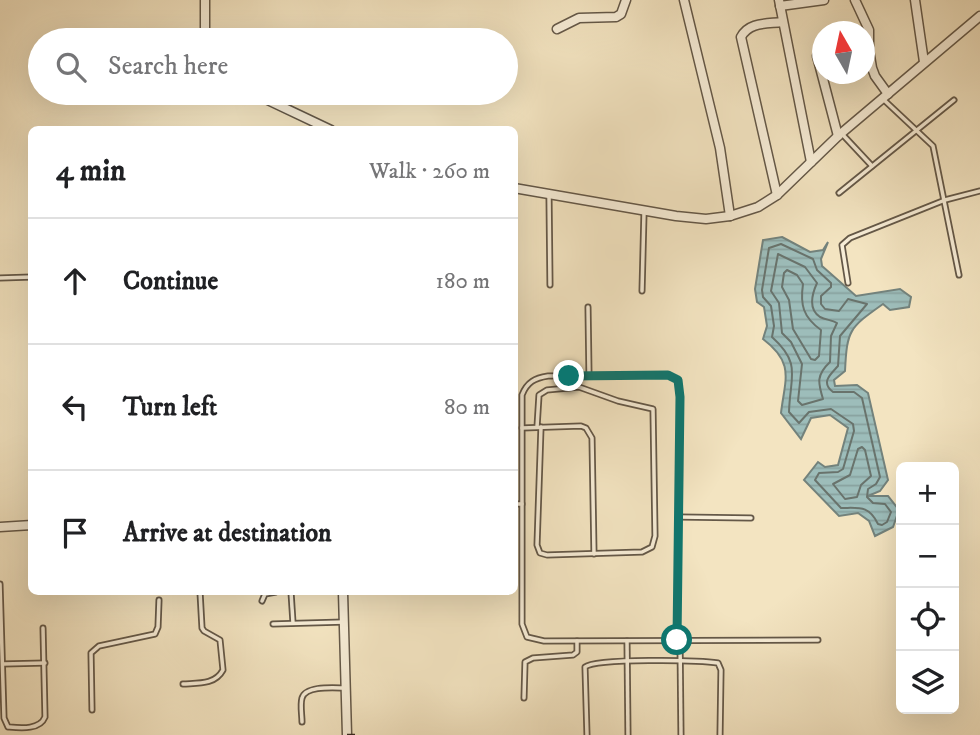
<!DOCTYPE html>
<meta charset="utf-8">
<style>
:root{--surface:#fff;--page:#f6f6f6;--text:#202124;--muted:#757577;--line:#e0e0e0}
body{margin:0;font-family:"IM FELL DW Pica",serif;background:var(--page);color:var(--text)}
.controls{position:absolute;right:21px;bottom:21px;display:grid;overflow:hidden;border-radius:10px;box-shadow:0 7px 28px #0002}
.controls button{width:63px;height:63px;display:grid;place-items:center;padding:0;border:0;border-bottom:2px solid var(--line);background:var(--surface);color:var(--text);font:35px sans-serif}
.compass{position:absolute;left:812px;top:21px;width:63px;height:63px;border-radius:50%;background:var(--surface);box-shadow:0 7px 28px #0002;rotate:351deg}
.stop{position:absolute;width:21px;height:21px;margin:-16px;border:5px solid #0f766e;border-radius:50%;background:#fff}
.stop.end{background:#0f766e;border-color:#fff;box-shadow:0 2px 7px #0008}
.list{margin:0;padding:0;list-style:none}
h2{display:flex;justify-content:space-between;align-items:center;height:91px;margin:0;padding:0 28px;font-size:30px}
h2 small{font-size:23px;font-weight:400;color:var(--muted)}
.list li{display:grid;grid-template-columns:46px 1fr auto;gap:21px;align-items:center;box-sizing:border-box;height:126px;padding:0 28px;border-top:2px solid var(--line)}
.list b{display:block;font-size:26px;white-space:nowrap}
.list em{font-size:23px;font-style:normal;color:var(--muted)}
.icon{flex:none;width:38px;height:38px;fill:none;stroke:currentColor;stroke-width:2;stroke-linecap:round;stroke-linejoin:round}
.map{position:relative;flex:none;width:980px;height:735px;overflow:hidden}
.search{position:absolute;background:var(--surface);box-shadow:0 7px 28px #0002;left:28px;top:28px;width:490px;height:77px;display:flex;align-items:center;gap:18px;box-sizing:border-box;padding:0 24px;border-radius:38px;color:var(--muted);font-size:26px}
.panel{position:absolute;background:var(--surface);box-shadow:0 7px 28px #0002;left:28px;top:126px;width:490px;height:469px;border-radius:10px}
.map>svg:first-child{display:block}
.water{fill:url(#water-rules);stroke:#73827c;stroke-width:2}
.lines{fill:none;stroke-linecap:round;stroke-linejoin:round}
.shore{stroke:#69736c;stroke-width:2}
.lane-casing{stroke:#645848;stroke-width:7}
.street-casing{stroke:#645848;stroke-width:11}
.lane{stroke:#f7edd7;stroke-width:3.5}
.street{stroke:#f7edd7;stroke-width:8}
.rail{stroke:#35291f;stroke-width:2.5;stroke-dasharray:12 12;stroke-linecap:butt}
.route{stroke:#0f766e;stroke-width:9}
</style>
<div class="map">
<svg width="980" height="735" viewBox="0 0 980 735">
<defs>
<pattern id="water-rules" width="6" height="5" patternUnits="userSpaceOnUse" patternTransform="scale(1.75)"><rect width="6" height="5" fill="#9dbdba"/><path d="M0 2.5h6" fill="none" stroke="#88a29f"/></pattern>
</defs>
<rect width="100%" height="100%" fill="#f3e4c1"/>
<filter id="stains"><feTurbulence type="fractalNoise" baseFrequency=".00286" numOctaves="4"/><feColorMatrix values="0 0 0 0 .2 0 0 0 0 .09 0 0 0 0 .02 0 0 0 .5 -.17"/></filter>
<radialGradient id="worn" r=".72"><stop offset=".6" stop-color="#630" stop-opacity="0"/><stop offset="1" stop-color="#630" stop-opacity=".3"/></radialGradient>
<!-- water -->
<path class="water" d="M782,237L810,252L823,250L828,242L821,259L822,266L856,296L900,289L911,297L909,307L890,310L883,304C849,328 847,330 845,371L834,380L835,386L857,385L868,393L888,480L880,491L868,496H888L899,510L893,527L875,536L869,521L858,513L839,516L804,480L818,462L825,467L838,465L848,428L830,415L811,418L801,439L781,413C785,379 795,363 763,339L767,326L764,307L757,302L755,289L763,240Z"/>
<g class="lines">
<!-- shore -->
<g class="shore">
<path d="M781,244L813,259L817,270L831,283V287L821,296V304L825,309L839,311L848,299L867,304L840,336L838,366C831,374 820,382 833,392H854L862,398L880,477L876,484L868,489L867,497L873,503L885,504L891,512L887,522L882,525L878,524C869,505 859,508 841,508L815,480L819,473L838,472L843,469L854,431L853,424L831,409L809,412L799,423L789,412C790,376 802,364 772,337L774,326L771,306L763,297L762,290L769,248Z"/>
<path d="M778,254L805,267L817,283C812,294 808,309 820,317C826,320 832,320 837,323L831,336L830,362C816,375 818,383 823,399L802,405L798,401L802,364L791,342L782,333L779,303L771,291Z"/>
<path d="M787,270L797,275L803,284C800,305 803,317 821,330L819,356L815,360L811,359L793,329L789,300L782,287L784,273Z"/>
<path d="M862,447L865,450L871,476L861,485L857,497L845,499L833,484L850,475L858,449Z"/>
</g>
<!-- lane casing -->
<g class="lane-casing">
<g id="lane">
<path d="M884,100L933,146L959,275"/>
<path d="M843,135L872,166"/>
<path d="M839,193L954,100"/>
<path d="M549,196L550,285"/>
<path d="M0,278L32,277"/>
<path d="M848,283L842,245L850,238L945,200L980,191"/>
<path d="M642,291L644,213"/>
<path d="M588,307L589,375"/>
<path d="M537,427L539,395L547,390L579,387L618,401L653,409L655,536L652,547L642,552L547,555L540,553L537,545L541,427"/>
<path d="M522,428L581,426L586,428L592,438L594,554"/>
<path d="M514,504H522"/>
<path d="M679,517L751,518"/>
<path d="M0,584L4,718L8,727C21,728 40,730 45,717L43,628"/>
<path d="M291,592L293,623"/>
<path d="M262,601L265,594L276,592"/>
<path d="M273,624L344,622"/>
<path d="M627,641L628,735"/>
<path d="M677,641L680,397L678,380L668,375L548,376C535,378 527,382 522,395V624L527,637L544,641L818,640"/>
<path d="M680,641L681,735"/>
<path d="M3,664L45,663"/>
<path d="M183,684C198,683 215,685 223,670L220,640L204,631L202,628L200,592"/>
<path d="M524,698L525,662L533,658L573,655L577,652V641"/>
<path d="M92,710L91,653L99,646L155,634L158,627L159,600"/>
<path d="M302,722C302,715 300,705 302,698C306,685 335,688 346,688"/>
<path d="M587,735L585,667C596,658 700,660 718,663L721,670L720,735"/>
</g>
</g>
<!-- street casing -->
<g class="street-casing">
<g id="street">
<path d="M684,0L720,148L730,216"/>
<path d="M779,0L811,162"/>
<path d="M855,0L869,30V50L872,68L875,76L888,94"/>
<path d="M915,0L924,62"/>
<path d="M780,6L824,0"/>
<path d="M557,29L579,18L616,17L621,14L626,0"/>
<path d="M205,40V0"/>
<path d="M817,56L838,136"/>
<path d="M253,93L331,130"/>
<path d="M514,188L676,216L706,219L730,216L758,207L777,195L838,136L980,16"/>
<path d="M777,195L741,37C749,22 766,24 782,22"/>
<path d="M0,527L32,525"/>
<path d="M343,592L347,735"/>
</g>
</g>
<!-- lane -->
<use href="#lane" class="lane"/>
<!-- street -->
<use href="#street" class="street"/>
<!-- rail -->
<path class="rail" d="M347,735H355"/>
</g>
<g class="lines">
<!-- route -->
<path class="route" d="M569,376L668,375L678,380L680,397L677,640"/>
</g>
<rect width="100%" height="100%" filter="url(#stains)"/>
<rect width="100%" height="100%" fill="url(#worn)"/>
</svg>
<div class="controls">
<button>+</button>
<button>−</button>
<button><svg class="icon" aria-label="locate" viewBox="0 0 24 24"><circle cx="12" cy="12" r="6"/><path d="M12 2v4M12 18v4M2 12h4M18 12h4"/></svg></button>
<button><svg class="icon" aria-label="layers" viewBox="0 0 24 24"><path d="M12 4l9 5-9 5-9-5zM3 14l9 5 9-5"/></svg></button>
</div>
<svg class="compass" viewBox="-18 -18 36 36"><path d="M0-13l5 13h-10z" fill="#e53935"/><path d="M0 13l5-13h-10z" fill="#757577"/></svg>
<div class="stop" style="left:677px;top:640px"></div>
<div class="stop end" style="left:569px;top:376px"></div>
<div class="search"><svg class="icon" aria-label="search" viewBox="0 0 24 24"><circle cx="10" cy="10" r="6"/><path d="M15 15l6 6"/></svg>Search here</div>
<section class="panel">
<h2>4 min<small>Walk · 260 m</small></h2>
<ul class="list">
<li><svg class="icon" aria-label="ahead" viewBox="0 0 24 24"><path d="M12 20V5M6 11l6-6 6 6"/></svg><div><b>Continue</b></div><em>180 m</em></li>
<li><svg class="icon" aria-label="left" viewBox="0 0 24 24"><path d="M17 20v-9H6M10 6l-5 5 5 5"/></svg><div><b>Turn left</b></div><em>80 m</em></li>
<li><svg class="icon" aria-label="arrive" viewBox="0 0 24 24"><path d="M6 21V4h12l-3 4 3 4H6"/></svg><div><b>Arrive at destination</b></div></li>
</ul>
</section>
</div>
